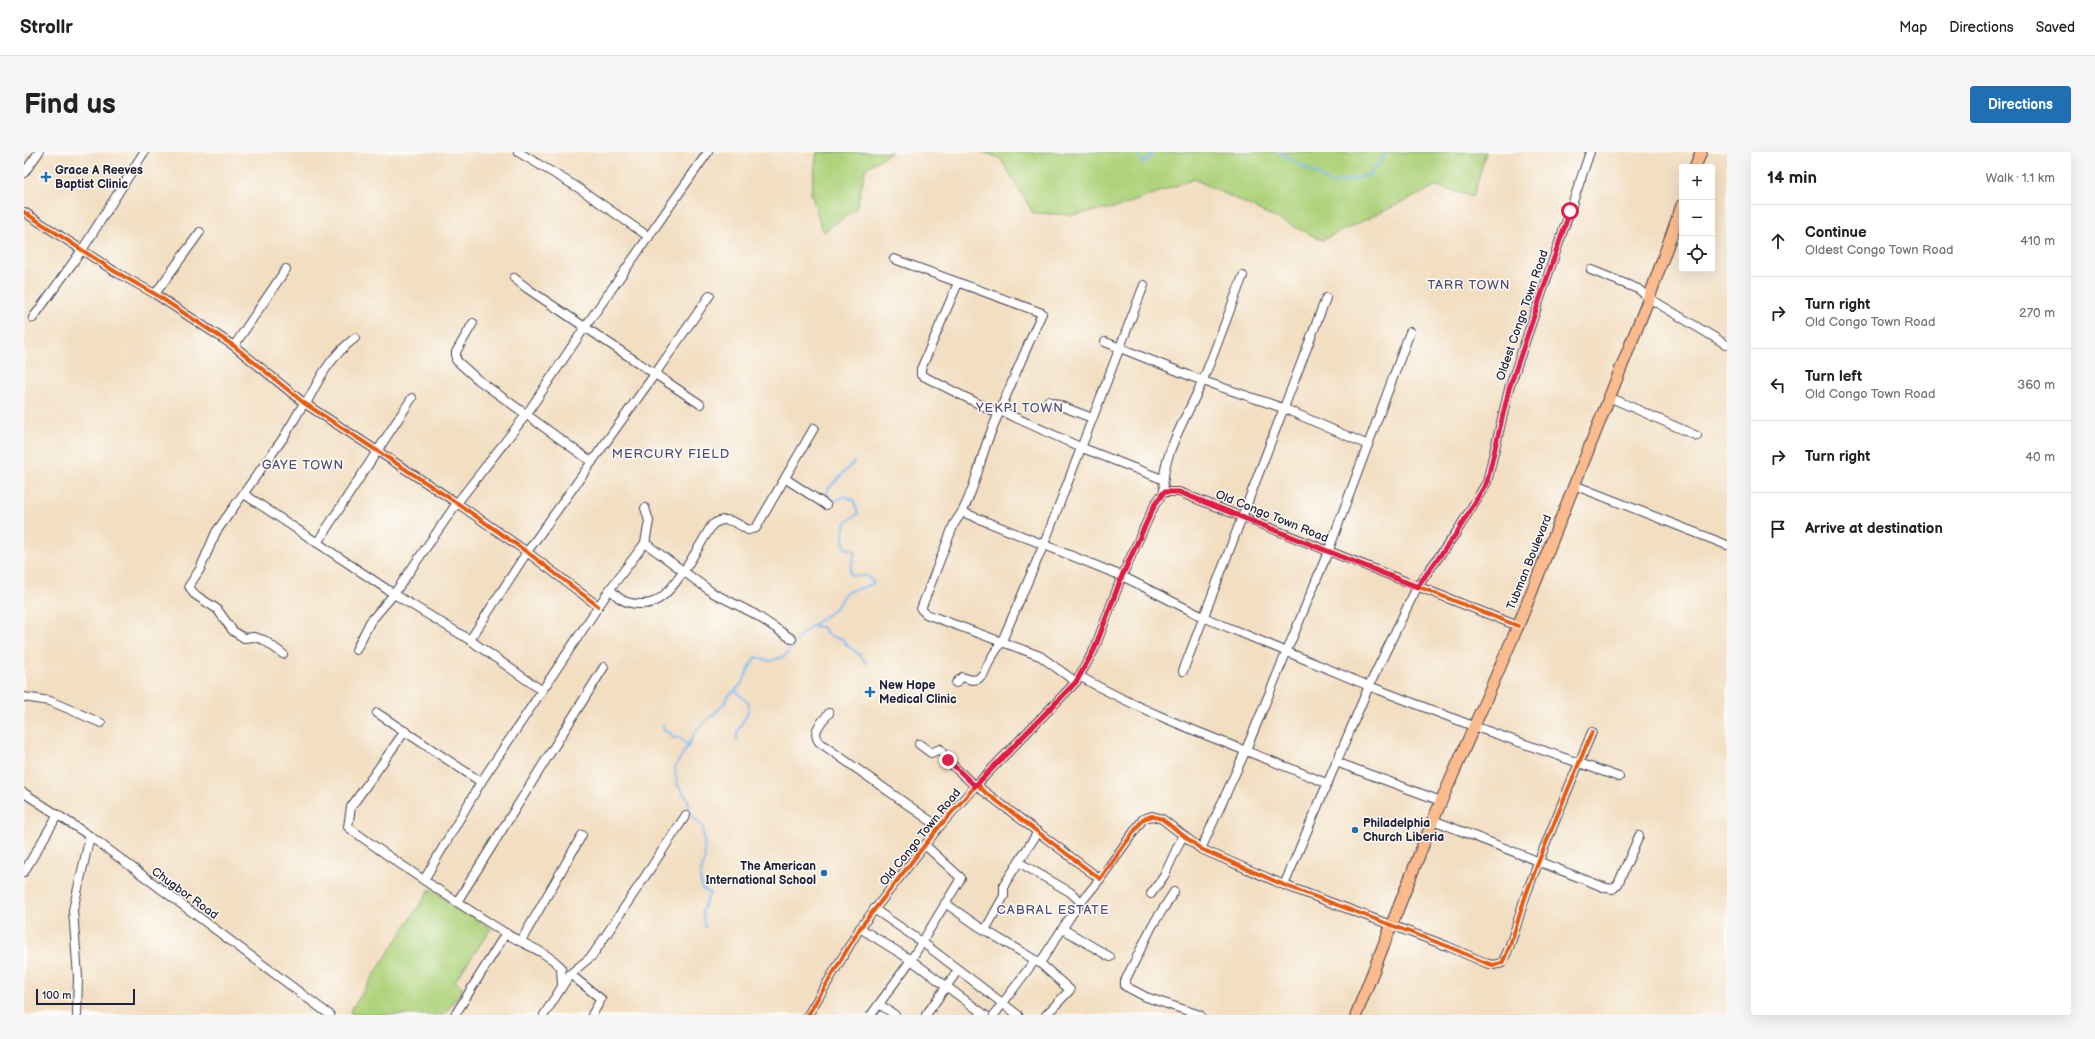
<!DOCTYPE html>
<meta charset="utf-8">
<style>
:root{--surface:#fff;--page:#f6f6f6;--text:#222;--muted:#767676;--line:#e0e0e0;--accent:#1f6fb2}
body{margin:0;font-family:"Balsamiq Sans",sans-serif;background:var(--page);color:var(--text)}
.controls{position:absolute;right:12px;top:12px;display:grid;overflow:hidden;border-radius:4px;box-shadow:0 4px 16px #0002}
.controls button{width:36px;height:36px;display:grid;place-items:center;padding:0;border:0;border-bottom:1px solid var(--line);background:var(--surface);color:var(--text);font:20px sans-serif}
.scale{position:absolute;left:12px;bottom:10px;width:99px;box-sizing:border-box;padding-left:4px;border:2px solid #22223b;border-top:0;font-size:11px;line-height:14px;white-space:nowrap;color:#22223b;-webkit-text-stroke:3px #fdfcf7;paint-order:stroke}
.stop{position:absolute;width:12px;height:12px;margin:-9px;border:3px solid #e11d48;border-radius:50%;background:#fff}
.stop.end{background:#e11d48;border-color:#fff;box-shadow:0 1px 4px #0008}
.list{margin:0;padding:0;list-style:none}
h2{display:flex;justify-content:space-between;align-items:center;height:52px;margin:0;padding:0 16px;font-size:17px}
h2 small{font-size:13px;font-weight:400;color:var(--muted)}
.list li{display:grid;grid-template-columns:26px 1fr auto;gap:12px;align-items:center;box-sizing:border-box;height:72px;padding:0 16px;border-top:1px solid var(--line)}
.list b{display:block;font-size:15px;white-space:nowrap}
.list p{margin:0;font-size:13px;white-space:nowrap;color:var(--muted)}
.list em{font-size:13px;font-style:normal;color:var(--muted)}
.icon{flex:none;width:22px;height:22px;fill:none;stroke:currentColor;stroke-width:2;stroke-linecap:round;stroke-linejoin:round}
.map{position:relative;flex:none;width:1703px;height:863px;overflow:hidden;border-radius:4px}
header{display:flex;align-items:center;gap:24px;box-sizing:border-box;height:56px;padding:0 20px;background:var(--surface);border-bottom:1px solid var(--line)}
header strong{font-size:19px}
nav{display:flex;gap:22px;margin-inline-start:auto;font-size:14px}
.intro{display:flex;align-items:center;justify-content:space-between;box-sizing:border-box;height:96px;padding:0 24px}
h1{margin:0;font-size:28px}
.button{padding:10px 18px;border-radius:4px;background:var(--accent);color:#fff;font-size:14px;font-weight:700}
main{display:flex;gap:24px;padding:0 24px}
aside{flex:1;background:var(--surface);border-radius:4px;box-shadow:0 4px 16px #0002}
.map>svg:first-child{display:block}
.green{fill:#aed37c;stroke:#687a5c}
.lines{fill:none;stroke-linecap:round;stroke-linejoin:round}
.stream{stroke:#80bbf2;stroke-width:2}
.minor-casing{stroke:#413e4f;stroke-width:10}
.highway-casing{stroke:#413e4f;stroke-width:13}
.minor{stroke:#fff;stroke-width:8}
.highway{stroke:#fbbb8d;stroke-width:11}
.cycleway-casing{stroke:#fdfcf7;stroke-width:6}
.cycleway{stroke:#e8590c;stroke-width:4}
.route{stroke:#e11d48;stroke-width:5}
.poi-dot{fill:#1f6fb2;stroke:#fdfcf7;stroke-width:1.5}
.labels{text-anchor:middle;stroke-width:3;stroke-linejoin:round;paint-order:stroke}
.poi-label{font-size:12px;font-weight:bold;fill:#22223b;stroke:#fdfcf7;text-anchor:start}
.street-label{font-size:12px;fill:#22223b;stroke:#fdfcf7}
.neighbourhood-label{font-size:13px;letter-spacing:1px;fill:#514c76;stroke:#fdfcf7}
</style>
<header>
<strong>Strollr</strong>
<nav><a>Map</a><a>Directions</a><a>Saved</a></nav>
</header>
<div class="intro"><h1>Find us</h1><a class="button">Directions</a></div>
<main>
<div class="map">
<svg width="1703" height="863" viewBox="0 0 1703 863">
<rect width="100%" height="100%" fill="#fdfcf7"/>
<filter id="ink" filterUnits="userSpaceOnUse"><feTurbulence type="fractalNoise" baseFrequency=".025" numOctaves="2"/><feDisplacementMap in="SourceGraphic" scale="8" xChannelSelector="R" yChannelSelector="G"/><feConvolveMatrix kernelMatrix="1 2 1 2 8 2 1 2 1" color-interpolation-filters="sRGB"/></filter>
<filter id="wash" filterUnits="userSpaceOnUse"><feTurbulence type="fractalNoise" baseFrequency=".012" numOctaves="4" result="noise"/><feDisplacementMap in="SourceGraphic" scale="16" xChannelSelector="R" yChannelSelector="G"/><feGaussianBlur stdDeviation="0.9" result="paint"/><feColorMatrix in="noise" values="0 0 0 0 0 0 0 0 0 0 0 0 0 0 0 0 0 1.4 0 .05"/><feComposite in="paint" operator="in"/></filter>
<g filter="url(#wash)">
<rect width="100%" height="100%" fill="#f2dec1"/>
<!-- green -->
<g class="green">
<path d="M793,0H868L842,16L832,57L799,80L787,41Z"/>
<path d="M959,0H1462L1449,45L1413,34L1298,88L1170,27L1095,55L1049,63L1009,61L976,6Z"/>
<path d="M406,737L467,777L431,829L439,836L420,863H330L326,860Z"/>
</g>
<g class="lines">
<!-- stream -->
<g class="stream">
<path d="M1112,0L1120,11L1130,0"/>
<path d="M1255,0L1308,32L1346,23L1363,0"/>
<path d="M789,474L798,475L806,484L819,487C821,497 835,497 842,511"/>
<path d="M711,538L725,552L723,562L713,580V590"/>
<path d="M639,573L640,579L646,580L649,586L655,585L665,594"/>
<path d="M681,775L678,759L686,741L678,737L676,724L681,706L679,675L667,663L664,648L653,632L651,616L673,577L692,560L700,552L703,545L717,533L731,505L746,509L761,504L777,482L811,457L822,440L841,435L850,431L843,424H829L826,421L831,399L821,396L819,384L822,370L834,362L830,348L820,344L809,351L803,343L804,337L830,310"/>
</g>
</g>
</g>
<g filter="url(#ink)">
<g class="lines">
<!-- minor casing -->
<g class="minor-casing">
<g id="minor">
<path d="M494,0L553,35L625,85"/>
<path d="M0,21L15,0"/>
<path d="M0,60L90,119L131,142L210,194L280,251L433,351L503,400L574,454"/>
<path d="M870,107L1018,161C1000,202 982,243 965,285C955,310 952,335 938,360"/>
<path d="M1567,118L1614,137L1625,146L1703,193"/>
<path d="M490,126L504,137L631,222L686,143"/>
<path d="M934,131L897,217V223L975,262"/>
<path d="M131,142L176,80"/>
<path d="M9,166L58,98L120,0"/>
<path d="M449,171L432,200V208L453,227L568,310"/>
<path d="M1081,190L1179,229L1259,256L1344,293"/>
<path d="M210,194L262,117"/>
<path d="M1585,245L1673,284"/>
<path d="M1024,249L1068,266"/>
<path d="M282,252C296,225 306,205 331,186"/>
<path d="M977,259L1056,295L1138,327"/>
<path d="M762,327L802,353"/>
<path d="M1550,333L1703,393"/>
<path d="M1140,340C1135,305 1165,262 1178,230C1193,195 1205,159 1219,124"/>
<path d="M220,342L370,442L446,488L517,538"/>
<path d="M293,391L388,246"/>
<path d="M621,391L689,441L729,461L768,487"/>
<path d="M586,437L621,391L625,369L621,356"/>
<path d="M446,488L503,400L631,222L676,252"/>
<path d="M332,498L346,470L370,442L433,351L502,263L561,175L684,0"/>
<path d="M259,502L240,488L230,485L220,486L209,479L193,457L170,442L165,434L176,417L192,380L260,285L280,251"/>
<path d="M1159,519L1302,146"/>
<path d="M1055,524C1134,569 1219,596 1302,631"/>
<path d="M1052,530L1016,504L902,462L897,457L930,372L938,360L1098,424L1179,465L1345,534L1449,574L1595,625"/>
<path d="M932,531L938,525L948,528L954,527L960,521L966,508L978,489L1020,392L1120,133"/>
<path d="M0,545L26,549L77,571"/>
<path d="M353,561L457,630"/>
<path d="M805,561C798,570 787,579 795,590L915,675"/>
<path d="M381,579L327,655L324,675C374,712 426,746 478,779C499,793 519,797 537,815L538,834"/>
<path d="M895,592L907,601L916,597L924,609L951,634"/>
<path d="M1312,610L1417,649"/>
<path d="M954,631L957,637L1076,727L1119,667L1128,664L1138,667L1177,697L1260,733L1423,794L1462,811L1469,813L1478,811C1490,789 1494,764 1503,740C1523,686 1546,633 1568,580"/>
<path d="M0,641L66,684L306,863"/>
<path d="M1409,668L1582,736L1589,737L1594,732L1615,684"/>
<path d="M1177,697L1221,600L1304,400L1386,180"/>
<path d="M996,711L1046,740L1057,750"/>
<path d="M0,720L33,664"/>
<path d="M400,728L457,630L586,437C589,440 593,445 597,447C606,453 624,454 633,448C652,438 676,392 688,373C702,363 711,370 724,378L732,376L790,276"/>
<path d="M1260,733L1345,534L1393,435L1432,381L1463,330L1485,237L1566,0"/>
<path d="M1150,740L1128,774L1101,829V834L1122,845L1176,863"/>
<path d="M1127,742L1140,724L1159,683"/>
<path d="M433,750L580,515"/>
<path d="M921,751L954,774L1016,811L1046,838L1022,863"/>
<path d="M850,757L898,790L994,863"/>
<path d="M836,776L887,808L961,863"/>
<path d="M1039,777L1086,805"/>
<path d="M961,778L980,744V733L1014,680"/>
<path d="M497,789L558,683"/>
<path d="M1016,811L1050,759L1076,727"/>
<path d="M546,822L577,847L568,863"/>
<path d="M855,852L871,863"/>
<path d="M53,863L54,825L49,758L66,684"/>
<path d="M431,863L482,781"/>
<path d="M520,863L546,822L568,804L662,663"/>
<path d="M784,863L836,776L915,675L954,631L1052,530L1070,498L1098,424L1131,352L1140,340H1155L1494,474"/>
<path d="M847,863L887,808L937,726L902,694"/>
<path d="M902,863L934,818"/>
<path d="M970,863L1011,808"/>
</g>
</g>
<!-- highway casing -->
<g class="highway-casing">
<g id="highway">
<path d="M1671,15L1677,0"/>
<path d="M1332,863L1409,668L1494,474L1625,146L1658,53"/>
</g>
</g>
<!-- minor -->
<use href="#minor" class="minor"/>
<!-- highway -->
<use href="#highway" class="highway"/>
<!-- cycleway casing -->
<g class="cycleway-casing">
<g id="cycleway">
<path d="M0,60L90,119L131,142L210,194L280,251L433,351L503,400L574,454"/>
<path d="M954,631L957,637L1076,727L1119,667L1128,664L1138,667L1177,697L1260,733L1423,794L1462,811L1469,813L1478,811C1490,789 1494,764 1503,740C1523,686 1546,633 1568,580"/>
<path d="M784,863L836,776L915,675L954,631L1052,530L1070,498L1098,424L1131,352L1140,340H1155L1494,474"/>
</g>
</g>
<!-- cycleway -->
<use href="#cycleway" class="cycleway"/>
</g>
</g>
<g class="lines" filter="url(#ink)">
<!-- route -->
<path class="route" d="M924,608L951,634L1052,530L1070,498L1098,424L1131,352L1140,340H1155L1393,435L1432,382L1463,330L1485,237L1546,59"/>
</g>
<!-- markers -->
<g class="poi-dot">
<path d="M20 19h4v4h4v4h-4v4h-4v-4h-4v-4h4z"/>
<path d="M844 534h4v4h4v4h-4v4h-4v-4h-4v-4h4z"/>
<circle cx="1331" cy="678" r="4"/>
<circle cx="800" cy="721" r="4"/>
</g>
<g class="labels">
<!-- poi labels -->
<g class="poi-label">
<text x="31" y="22">Grace A Reeves<tspan x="31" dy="14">Baptist Clinic</tspan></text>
<text x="855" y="537">New Hope<tspan x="855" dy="14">Medical Clinic</tspan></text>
<text x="1339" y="675">Philadelphia<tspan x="1339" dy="14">Church Liberia</tspan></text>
<text x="792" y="718" text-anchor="end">The American<tspan x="792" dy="14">International School</tspan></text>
</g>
<!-- street labels -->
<g class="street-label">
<text transform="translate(1498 163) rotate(-71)" y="4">Oldest Congo Town Road</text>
<text transform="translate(1248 364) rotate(22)" y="4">Old Congo Town Road</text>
<text transform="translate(1505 410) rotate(-68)" y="4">Tubman Boulevard</text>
<text transform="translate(896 685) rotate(-51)" y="4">Old Congo Town Road</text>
<text transform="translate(161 741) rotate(36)" y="4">Chugbor Road</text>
</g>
<!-- neighbourhood labels -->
<g class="neighbourhood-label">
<text x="1445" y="137">TARR TOWN</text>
<text x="996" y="260">YEKPI TOWN</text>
<text x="647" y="306">MERCURY FIELD</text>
<text x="279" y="317">GAYE TOWN</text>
<text x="1029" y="762">CABRAL ESTATE</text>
</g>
</g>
</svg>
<div class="controls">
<button>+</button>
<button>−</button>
<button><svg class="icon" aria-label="locate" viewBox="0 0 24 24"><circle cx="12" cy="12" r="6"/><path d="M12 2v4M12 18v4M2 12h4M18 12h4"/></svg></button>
</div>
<div class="scale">100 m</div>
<div class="stop" style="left:1546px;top:59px"></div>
<div class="stop end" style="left:924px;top:608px"></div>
</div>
<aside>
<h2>14 min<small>Walk · 1.1 km</small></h2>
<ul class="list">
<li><svg class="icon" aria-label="ahead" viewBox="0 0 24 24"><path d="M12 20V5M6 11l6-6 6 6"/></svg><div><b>Continue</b><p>Oldest Congo Town Road</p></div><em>410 m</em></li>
<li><svg class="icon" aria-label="right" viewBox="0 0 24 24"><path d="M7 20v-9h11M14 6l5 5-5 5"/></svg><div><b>Turn right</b><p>Old Congo Town Road</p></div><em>270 m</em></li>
<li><svg class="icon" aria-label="left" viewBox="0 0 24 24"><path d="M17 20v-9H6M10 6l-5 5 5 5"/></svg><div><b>Turn left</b><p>Old Congo Town Road</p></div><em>360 m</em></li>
<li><svg class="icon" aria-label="right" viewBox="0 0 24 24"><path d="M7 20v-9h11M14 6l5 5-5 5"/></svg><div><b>Turn right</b></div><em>40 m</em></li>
<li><svg class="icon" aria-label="arrive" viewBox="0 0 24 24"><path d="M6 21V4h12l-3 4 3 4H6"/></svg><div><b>Arrive at destination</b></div></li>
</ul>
</aside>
</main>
